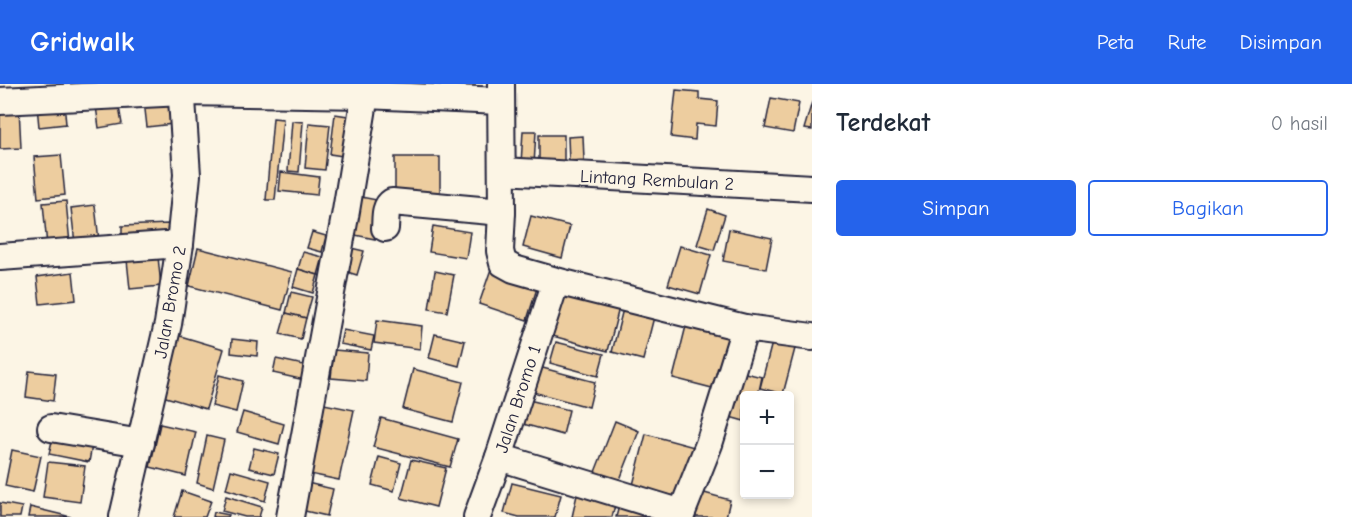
<!DOCTYPE html>
<html lang="id">
<meta charset="utf-8">
<style>
:root{--surface:#fff;--page:#f2f2f3;--text:#1f2937;--muted:#747a83;--line:#e0e1e3;--accent:#2563eb}
body{margin:0;font-family:"Comic Neue",sans-serif;background:var(--page);color:var(--text)}
.controls{position:absolute;right:18px;bottom:18px;display:grid;overflow:hidden;border-radius:6px;box-shadow:0 3px 9px #0003}
.controls button{width:54px;height:54px;display:grid;place-items:center;padding:0;border:0;border-bottom:2px solid var(--line);background:var(--surface);color:var(--text);font:30px sans-serif}
.list{margin:0;padding:0;list-style:none}
h2{display:flex;justify-content:space-between;align-items:center;height:78px;margin:0;padding:0 24px;font-size:26px}
h2 small{font-size:20px;font-weight:400;color:var(--muted)}
.actions{display:flex;gap:12px;padding:18px 24px}
.actions a{flex:1;padding:14px 0;border:2px solid var(--accent);border-radius:6px;text-align:center;font-size:21px;color:var(--accent)}
.actions .main{background:var(--accent);color:#fff}
.map{position:relative;flex:none;width:812px;height:433px;overflow:hidden}
header{display:flex;align-items:center;gap:36px;box-sizing:border-box;height:84px;padding:0 30px;background:var(--accent);color:#fff}
header strong{font-size:28px}
nav{display:flex;gap:33px;margin-inline-start:auto;font-size:21px}
main{display:flex}
aside{flex:1;background:var(--surface)}
.map>svg:first-child{display:block}
.building{fill:#edcd9f;stroke:#22223b;stroke-width:1.5}
.lines{fill:none;stroke-linecap:round;stroke-linejoin:round}
.minor-casing{stroke:#22223b;stroke-width:30}
.minor{stroke:#fcf5e5;stroke-width:26}
.labels{text-anchor:middle;stroke-width:4.5;stroke-linejoin:round;paint-order:stroke}
.street-label{font-size:18px;fill:#22223b;stroke:#fcf5e5}
</style>
<header>
<strong>Gridwalk</strong>
<nav><a>Peta</a><a>Rute</a><a>Disimpan</a></nav>
</header>
<main>
<div class="map">
<svg width="812" height="433" viewBox="0 0 812 433">
<rect width="100%" height="100%" fill="#fcf5e5"/>
<filter id="ink" filterUnits="userSpaceOnUse"><feTurbulence type="fractalNoise" baseFrequency=".0167" numOctaves="2"/><feDisplacementMap in="SourceGraphic" scale="12" xChannelSelector="R" yChannelSelector="G"/><feConvolveMatrix kernelMatrix="1 2 1 2 8 2 1 2 1" color-interpolation-filters="sRGB"/></filter>
<g filter="url(#ink)">
<!-- building -->
<g class="building">
<path d="M676,6L699,8V15L718,17L716,42L696,40L695,56L671,53Z"/>
<path d="M117,12L122,40L99,44L95,15Z"/>
<path d="M169,14L173,40L147,43L144,17Z"/>
<path d="M771,14L799,19L793,49L765,44Z"/>
<path d="M812,18V46L804,45Z"/>
<path d="M64,19L66,40L39,43L37,22Z"/>
<path d="M19,23L21,64L0,65V24Z"/>
<path d="M335,30L354,33L349,73L330,70Z"/>
<path d="M273,34L283,35L275,116H266Z"/>
<path d="M292,37L303,38L299,88L288,87Z"/>
<path d="M309,39L330,41L325,86L305,84Z"/>
<path d="M523,47H536L534,81L521,80Z"/>
<rect x="539" y="51" width="25" height="31"/>
<path d="M583,52L584,76L569,77L568,53Z"/>
<path d="M61,71L65,111L38,114L34,73Z"/>
<rect x="395" y="73" width="45" height="36"/>
<path d="M281,88L319,93L317,111L279,107Z"/>
<path d="M361,113L382,117L375,155L355,151Z"/>
<path d="M66,117L70,160L47,162L43,119Z"/>
<path d="M95,121L99,157L75,160L71,124Z"/>
<path d="M708,125L725,131L714,166L697,161Z"/>
<path d="M531,132L570,142L562,174L523,163Z"/>
<path d="M168,140V159L122,161V142Z"/>
<path d="M433,142L470,148L466,174L429,168Z"/>
<path d="M729,145L772,154L766,185L723,177Z"/>
<path d="M312,148L326,152L322,168L307,164Z"/>
<path d="M680,162L711,171L700,210L668,201Z"/>
<path d="M198,164L292,188L282,226L189,202Z"/>
<path d="M351,164L364,167L357,191L344,187Z"/>
<path d="M303,168L323,173L318,191L298,185Z"/>
<path d="M158,173L161,202L130,205L127,176Z"/>
<path d="M298,185L318,191L313,209L293,203Z"/>
<path d="M491,185L538,201L527,236L479,220Z"/>
<path d="M435,187L454,191L447,228L429,225Z"/>
<path d="M73,188L76,216L40,220L37,193Z"/>
<path d="M562,201L621,216L608,267L549,251Z"/>
<path d="M291,208L312,213L306,234L286,229Z"/>
<path d="M624,221L655,229L643,276L612,268Z"/>
<path d="M286,229L306,234L301,255L280,250Z"/>
<path d="M377,236L422,242L420,265L374,259Z"/>
<path d="M687,238L731,249L716,305L673,294Z"/>
<path d="M343,246L374,252L371,266L340,260Z"/>
<path d="M435,250L465,257L459,282L429,274Z"/>
<path d="M177,251L224,265L206,325L159,311Z"/>
<path d="M774,251L797,257L783,310L760,304Z"/>
<path d="M232,255L258,258L257,272L231,269Z"/>
<path d="M556,258L604,270L598,292L550,279Z"/>
<path d="M334,266L368,269L366,297L331,294Z"/>
<path d="M276,275L313,283L309,297L273,289Z"/>
<path d="M539,283L595,298L589,323L533,308Z"/>
<path d="M413,285L463,298L453,338L403,325Z"/>
<path d="M29,287L56,290L53,317L26,313Z"/>
<path d="M737,287L762,293L758,312H744V337L726,332Z"/>
<path d="M219,291L243,297L236,328L212,322Z"/>
<path d="M529,316L569,326L563,351L523,340Z"/>
<path d="M319,319L354,326L339,396L305,389Z"/>
<path d="M243,328L284,340L279,360L237,348Z"/>
<path d="M381,334L458,355L450,383L373,363Z"/>
<path d="M615,337L639,347L619,398L595,388Z"/>
<path d="M160,340L196,348L186,392L150,383Z"/>
<path d="M54,348L93,356L89,378L49,370Z"/>
<path d="M646,350L694,363L681,414L633,401Z"/>
<path d="M207,352L224,356L213,404L197,399Z"/>
<path d="M254,364L279,370L274,390L249,384Z"/>
<path d="M12,366L41,372L33,408L5,402Z"/>
<path d="M379,373L401,379L394,407L372,401Z"/>
<path d="M411,376L446,384L436,423L401,414Z"/>
<path d="M48,378L85,382L80,418L43,413Z"/>
<path d="M231,386L270,397L265,417L226,405Z"/>
<path d="M303,398L333,405L327,432L296,425Z"/>
<path d="M512,399L561,411L555,433H519L504,429Z"/>
<path d="M579,402L617,413L612,433H572Z"/>
<path d="M182,407L211,417L205,433H174Z"/>
<path d="M697,407L730,416L726,433H690Z"/>
<path d="M226,412L262,423L259,433H245L222,427Z"/>
<path d="M0,419L22,423L20,433H0Z"/>
<path d="M619,422L654,433H616Z"/>
<path d="M30,423L71,433H28Z"/>
<path d="M214,428L229,431L228,433H213Z"/>
</g>
<g class="lines">
<!-- minor casing -->
<g class="minor-casing">
<g id="minor">
<path d="M501,0L502,128L500,167L503,179L514,185L556,197L745,244L812,253"/>
<path d="M0,17L183,8L365,11L500,17"/>
<path d="M502,87L812,104"/>
<path d="M385,144C386,135 384,123 392,118L502,128"/>
<path d="M0,173L180,160"/>
<path d="M51,344L141,359"/>
<path d="M499,373L682,429"/>
<path d="M123,433L168,240L180,160L187,91L181,0"/>
<path d="M290,433L346,127L365,11"/>
<path d="M477,433L499,373L556,197"/>
<path d="M680,433L709,360L745,244"/>
</g>
</g>
<!-- minor -->
<use href="#minor" class="minor"/>
</g>
</g>
<g class="labels">
<!-- street labels -->
<g class="street-label">
<text transform="translate(657 96) rotate(3)" y="6">Lintang Rembulan 2</text>
<text transform="translate(170 218) rotate(-80)" y="6">Jalan Bromo 2</text>
<text transform="translate(518 315) rotate(-72)" y="6">Jalan Bromo 1</text>
</g>
</g>
</svg>
<div class="controls">
<button>+</button>
<button>−</button>
</div>
</div>
<aside>
<h2>Terdekat<small>0 hasil</small></h2>
<ul class="list">
</ul>
<div class="actions"><a class="main">Simpan</a><a>Bagikan</a></div>
</aside>
</main>
